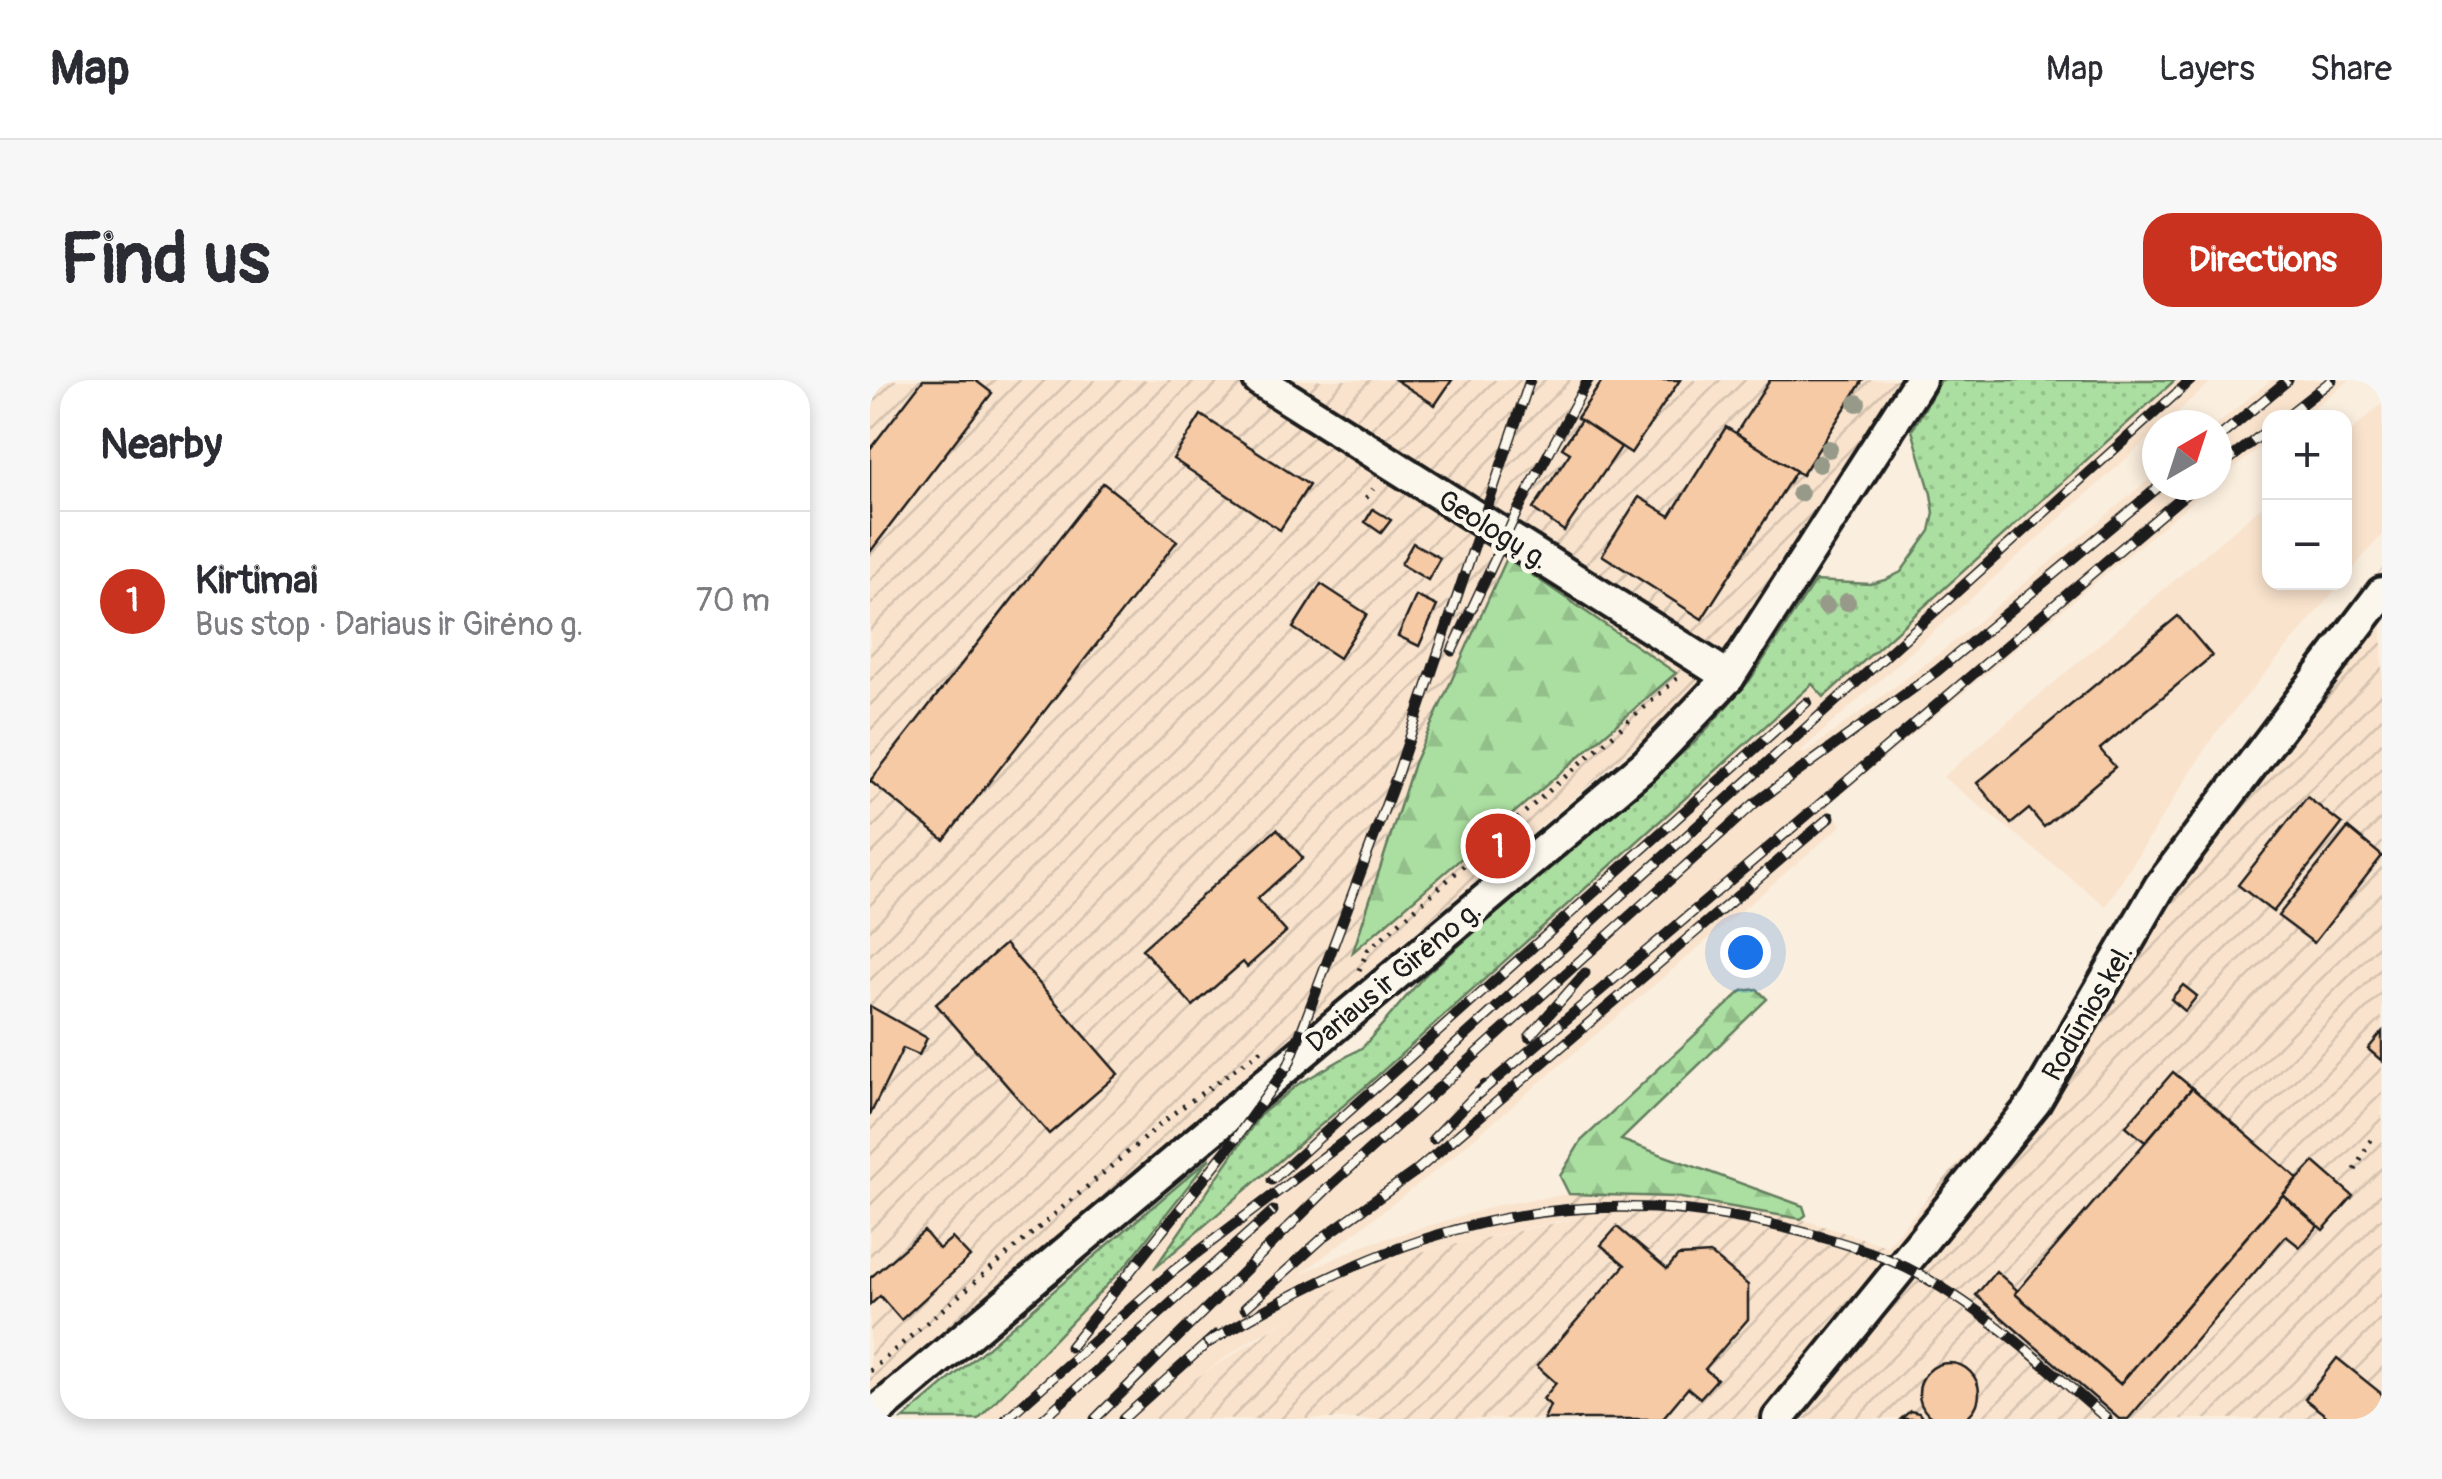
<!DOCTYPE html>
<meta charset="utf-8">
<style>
:root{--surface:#fff;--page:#f7f7f7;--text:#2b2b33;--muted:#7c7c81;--line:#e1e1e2;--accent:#c8321e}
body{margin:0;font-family:Pangolin,sans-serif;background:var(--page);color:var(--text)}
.controls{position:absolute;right:30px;top:30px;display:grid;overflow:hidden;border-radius:20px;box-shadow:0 5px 15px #0003}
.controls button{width:90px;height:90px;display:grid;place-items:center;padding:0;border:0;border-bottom:2px solid var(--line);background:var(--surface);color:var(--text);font:50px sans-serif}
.compass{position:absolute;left:1272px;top:30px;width:90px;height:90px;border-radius:50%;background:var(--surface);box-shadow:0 5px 15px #0003;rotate:39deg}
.you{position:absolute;left:875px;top:572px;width:35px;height:35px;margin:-25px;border:8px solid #fff;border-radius:50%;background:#1a73e8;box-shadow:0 0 0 15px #1a73e833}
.badge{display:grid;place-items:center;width:65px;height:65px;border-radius:50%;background:var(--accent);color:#fff;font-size:32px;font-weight:700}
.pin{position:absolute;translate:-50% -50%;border:5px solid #fff;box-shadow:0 2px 10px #0006}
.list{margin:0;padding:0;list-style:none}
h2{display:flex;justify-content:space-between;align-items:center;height:130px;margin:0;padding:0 40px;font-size:42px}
h2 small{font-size:32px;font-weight:400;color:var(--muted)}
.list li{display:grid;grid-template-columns:65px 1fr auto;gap:30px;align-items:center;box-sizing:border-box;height:180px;padding:0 40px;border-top:2px solid var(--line)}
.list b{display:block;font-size:38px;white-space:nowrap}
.list p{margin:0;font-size:32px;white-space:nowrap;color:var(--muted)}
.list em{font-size:32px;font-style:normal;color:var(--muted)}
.map{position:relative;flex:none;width:1512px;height:1039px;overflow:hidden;border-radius:30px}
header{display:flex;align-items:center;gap:60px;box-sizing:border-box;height:140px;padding:0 50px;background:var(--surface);border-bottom:2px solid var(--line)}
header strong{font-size:48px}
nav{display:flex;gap:55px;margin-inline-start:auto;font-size:35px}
.intro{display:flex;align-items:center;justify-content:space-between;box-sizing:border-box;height:240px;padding:0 60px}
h1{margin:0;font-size:70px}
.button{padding:25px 45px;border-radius:30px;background:var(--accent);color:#fff;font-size:35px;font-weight:700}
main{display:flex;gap:60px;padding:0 60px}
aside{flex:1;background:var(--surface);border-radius:30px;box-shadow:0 5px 15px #0003}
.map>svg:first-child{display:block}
.built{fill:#f9e3cd}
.industrial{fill:url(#industrial-furrows)}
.grass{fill:url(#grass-dots);stroke:#647e5e;stroke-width:2.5}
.forest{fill:url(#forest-firs);stroke:#647e5e;stroke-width:2.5}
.building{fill:#f6caa5;stroke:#1c1c1c;stroke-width:2.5}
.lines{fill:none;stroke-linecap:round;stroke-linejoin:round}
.minor-casing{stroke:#1c1c1c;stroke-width:38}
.path{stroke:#1c1c1c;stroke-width:5;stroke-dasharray:2.5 8;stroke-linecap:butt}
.minor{stroke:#fbf7ec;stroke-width:30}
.rail-casing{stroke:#1c1c1c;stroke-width:11}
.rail{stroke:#fbf7ec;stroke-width:8;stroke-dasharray:22;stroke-linecap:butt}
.tree{fill:#989a89}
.labels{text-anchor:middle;stroke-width:9;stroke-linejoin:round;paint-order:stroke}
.street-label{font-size:28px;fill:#1c1c1c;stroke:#fbf7ec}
</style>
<header>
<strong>Map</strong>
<nav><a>Map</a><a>Layers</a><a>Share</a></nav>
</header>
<div class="intro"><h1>Find us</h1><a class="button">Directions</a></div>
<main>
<aside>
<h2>Nearby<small></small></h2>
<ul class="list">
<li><span class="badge">1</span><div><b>Kirtimai</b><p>Bus stop · Dariaus ir Girėno g.</p></div><em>70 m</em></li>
</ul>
</aside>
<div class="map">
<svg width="1512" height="1039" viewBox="0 0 1512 1039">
<defs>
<pattern id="industrial-furrows" width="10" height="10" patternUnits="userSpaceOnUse" patternTransform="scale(2.5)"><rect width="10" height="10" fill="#f9e3cd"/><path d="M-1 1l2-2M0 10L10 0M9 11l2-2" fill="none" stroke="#d5c2af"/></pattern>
<pattern id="grass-dots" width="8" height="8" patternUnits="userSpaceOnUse" patternTransform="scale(2.5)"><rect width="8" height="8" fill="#abdfa1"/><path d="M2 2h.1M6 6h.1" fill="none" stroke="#93bf8a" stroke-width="1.8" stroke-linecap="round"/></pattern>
<pattern id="forest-firs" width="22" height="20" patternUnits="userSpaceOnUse" patternTransform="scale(2.5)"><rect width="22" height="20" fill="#abdfa1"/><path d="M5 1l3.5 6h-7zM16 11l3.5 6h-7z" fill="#93bf8a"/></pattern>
</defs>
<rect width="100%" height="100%" fill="#faeede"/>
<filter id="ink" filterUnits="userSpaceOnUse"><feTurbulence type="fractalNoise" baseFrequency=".01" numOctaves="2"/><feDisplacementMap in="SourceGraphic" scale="20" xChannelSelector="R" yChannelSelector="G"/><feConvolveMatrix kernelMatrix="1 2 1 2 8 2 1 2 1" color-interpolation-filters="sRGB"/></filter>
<g filter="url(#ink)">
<!-- built -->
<g class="built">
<path d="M1304,0H1343L1293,45H1287V51L931,371L934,374L1069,274L1287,93V105H1342L957,426L972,445L568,789L431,894L495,865L628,825L699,814L700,839L535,875L381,960L326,998L283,1039H108L257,884L340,778L390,735L288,884L496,706L942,304L954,316Z"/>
<path d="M1401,0H1480L1431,37L1400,38L1399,61L1347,101L1346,45Z"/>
<path d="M1512,24V154L1475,199V56Z"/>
<path d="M1399,120L1400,202L1471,203L1344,355L1236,526L1073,397Z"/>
</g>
<!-- industrial -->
<g class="industrial">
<path d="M0,0H1031L871,251L802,335L0,1014Z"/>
<path d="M1512,188V1039H283L326,998L461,912L535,875L700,840L699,814L805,817L931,839L1017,866L1156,703L1287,476Z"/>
</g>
<!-- grass -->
<g class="grass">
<path d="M1071,0H1305L954,317L942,304L496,706L284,889L390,735L427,705L493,667L555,595L826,361L880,300L945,201L1000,204L1015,200L1031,192L1060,151L1064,133L1061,114L1042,50Z"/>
<path d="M340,778L257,884L108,1039H33Z"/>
</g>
<!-- forest -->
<g class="forest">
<path d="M637,178L806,293L483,572L544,383Z"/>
<path d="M887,609L897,619L751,760L933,826L936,835L931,839L805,817L699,814L690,796L711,761L872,611Z"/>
</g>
<!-- building -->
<g class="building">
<path d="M53,0H105L122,13L0,172V69Z"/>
<path d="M526,0H582L565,25Z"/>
<path d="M733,0H810L761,73L707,38Z"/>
<path d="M900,0H993L932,95L866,53Z"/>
<path d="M331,35L439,105L410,150L303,79Z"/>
<path d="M711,40L751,67L694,151L663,129L700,73L692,68Z"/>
<path d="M856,47L926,91L832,239L732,175L769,117L800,136Z"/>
<path d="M233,103L307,161L74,460L0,401Z"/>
<path d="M503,129L521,140L511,153L495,142Z"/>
<path d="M543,163L570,178L558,200L531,184Z"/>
<path d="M451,204L497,234L469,278L423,248Z"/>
<path d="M546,216L567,226L549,266L528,256Z"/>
<path d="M1308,236L1342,276L1230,369L1245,387L1174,447L1159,429L1141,444L1107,403Z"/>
<path d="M1437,417L1472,444L1403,532L1368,505Z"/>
<path d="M1478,448L1512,476L1444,563L1408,536Z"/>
<path d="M407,449L433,478L387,519L416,552L377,587L373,582L323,626L272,569Z"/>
<path d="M135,564L248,694L179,754L66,624Z"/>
<path d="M1313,605L1327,616L1315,631L1301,619Z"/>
<path d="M0,626L57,658L49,675L33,668L0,735Z"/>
<path d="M1512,652V681L1498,669Z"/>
<path d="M1303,692L1322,708L1275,762L1256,746Z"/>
<path d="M1322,708L1427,798L1250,1004L1145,914Z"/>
<path d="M1444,782L1483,816L1453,850L1413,815Z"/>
<path d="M1413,815L1448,846L1430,867L1416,856L1258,1039H1249L1106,915L1126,891L1147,910L1145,914L1250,1004Z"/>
<path d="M747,847L797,889L808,876L841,874L878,905V939L835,989L847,999L830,1018L818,1008L792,1039H674L680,1025L673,1019L686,1003L667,986L755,885L731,865Z"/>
<path d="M54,851L69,869L82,858L100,877L31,940L10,916L0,925V898Z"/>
<path d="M1467,978L1512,1014V1039H1460L1435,1019Z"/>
<circle cx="1079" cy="1013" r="30"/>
<path d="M1040,1031L1049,1033L1053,1039H1031Z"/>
</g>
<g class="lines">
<!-- minor casing -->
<g class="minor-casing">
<g id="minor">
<path d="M389,0L859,297"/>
<path d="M0,1037L775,385L859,297L1050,0"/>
<path d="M908,1039L1165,722L1290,506L1512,213"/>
</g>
</g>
<!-- path -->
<g class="path">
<path d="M496,118L503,109"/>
<path d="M489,590L498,570L811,295"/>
<path d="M1485,790L1503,756"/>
<path d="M0,991L304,733L392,670"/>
</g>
<!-- minor -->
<use href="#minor" class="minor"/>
<!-- rail casing -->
<g class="rail-casing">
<g id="rail">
<path d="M1414,38L1462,0"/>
<path d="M1347,59L1418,0"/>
<path d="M1347,89L1400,48"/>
<path d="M582,271L648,130L718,0"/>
<path d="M659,657L715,593"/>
<path d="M607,715L1326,105"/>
<path d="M563,759L615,705"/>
<path d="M402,800L937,322"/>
<path d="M375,928L455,856L546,791L960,437"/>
<path d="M336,964C514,856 676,799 885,841C936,852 990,865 1037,888C1112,926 1174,985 1237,1039"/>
<path d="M200,967L364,761L419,684L527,395L660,0"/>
<path d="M136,1039L303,891L501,741L1321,0"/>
<path d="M173,1039L403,831"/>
<path d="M225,1039L461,805L885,423L1067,291L1291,105"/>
<path d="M253,1039L346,955"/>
</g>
</g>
<!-- rail -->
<use href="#rail" class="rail"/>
</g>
<!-- trees -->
<g class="tree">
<circle cx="987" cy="23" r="9"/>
<circle cx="959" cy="69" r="9"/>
<circle cx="949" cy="84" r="9"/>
<circle cx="930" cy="113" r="9"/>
<circle cx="977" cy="222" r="9"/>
<circle cx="956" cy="226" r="9"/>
</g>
</g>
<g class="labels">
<!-- street labels -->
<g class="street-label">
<text transform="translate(624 149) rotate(32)" y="10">Geologų g.</text>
<text transform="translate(523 596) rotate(-40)" y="10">Dariaus ir Girėno g.</text>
<text transform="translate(1217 632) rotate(-60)" y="10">Rodūnios kel.</text>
</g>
</g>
</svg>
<div class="controls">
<button>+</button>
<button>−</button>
</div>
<svg class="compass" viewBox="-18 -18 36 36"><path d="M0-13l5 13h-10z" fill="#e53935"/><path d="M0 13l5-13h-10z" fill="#7c7c81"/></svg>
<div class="you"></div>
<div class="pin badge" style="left:628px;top:466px">1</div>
</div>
</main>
